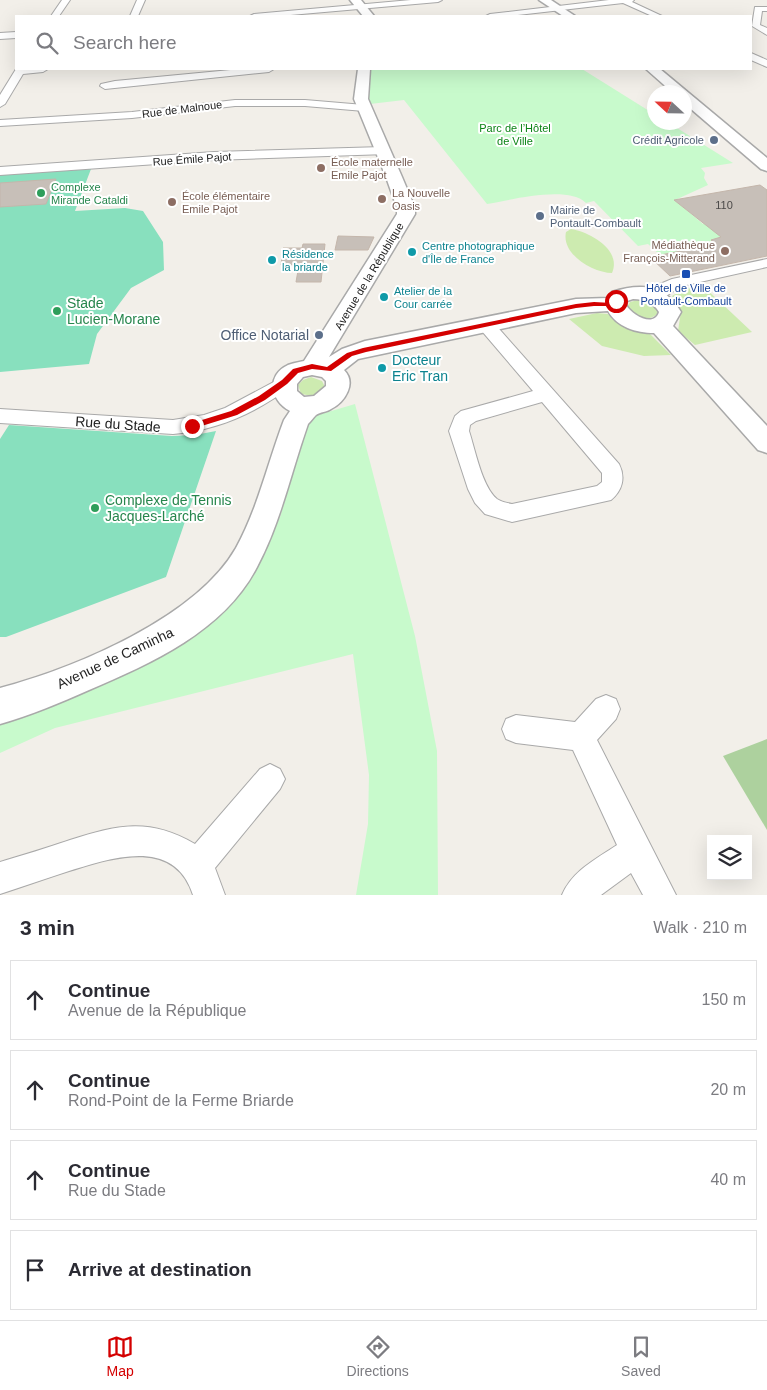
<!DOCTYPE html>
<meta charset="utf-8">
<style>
:root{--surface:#fff;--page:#f2f2f3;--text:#2b2b33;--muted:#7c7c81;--line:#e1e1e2;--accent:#d40000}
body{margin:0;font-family:Helvetica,sans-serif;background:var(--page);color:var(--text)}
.controls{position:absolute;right:15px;bottom:15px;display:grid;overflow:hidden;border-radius:0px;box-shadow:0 5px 20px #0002}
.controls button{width:45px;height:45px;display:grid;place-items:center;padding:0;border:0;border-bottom:1px solid var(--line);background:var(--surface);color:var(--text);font:25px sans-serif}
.compass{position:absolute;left:647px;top:85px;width:45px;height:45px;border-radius:50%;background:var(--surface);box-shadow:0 5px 20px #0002;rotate:292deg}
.stop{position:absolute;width:15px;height:15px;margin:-11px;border:4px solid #d40000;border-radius:50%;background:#fff}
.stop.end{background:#d40000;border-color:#fff;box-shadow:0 1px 5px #0008}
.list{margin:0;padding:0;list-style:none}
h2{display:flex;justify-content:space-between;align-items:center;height:65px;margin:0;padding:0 20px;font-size:21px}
h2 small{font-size:16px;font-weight:400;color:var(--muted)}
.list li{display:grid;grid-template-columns:32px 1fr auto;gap:15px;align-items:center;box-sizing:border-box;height:80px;margin:0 10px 10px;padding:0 10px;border:1px solid var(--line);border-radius:0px}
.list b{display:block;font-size:19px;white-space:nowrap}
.list p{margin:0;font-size:16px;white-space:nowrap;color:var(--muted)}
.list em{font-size:16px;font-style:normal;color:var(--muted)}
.icon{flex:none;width:28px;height:28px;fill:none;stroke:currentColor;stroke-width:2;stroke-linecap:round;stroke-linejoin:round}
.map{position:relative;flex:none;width:767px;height:895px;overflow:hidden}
.search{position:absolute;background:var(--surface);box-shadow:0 5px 20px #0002;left:15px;right:15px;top:15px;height:55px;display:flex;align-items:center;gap:12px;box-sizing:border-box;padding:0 18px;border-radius:0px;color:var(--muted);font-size:19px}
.sheet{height:425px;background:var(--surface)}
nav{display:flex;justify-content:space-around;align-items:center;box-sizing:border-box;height:70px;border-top:1px solid var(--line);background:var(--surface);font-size:14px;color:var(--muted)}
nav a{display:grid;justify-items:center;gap:2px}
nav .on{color:var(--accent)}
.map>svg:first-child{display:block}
.grass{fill:#cdebb0}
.forest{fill:#add19e}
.park{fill:#c8facc}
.pitch{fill:#88e0be}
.building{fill:#c7bfb8;stroke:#c4b6ab}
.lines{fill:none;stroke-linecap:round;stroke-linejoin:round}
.minor-casing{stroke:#a9a9a9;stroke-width:2}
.tertiary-casing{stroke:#a9a9a9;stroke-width:3}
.minor{fill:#fff;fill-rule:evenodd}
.tertiary{fill:#fff;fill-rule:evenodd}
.route{fill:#d40000}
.service-dot{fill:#5c6f8a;stroke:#fff;stroke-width:2}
.education-dot{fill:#8d6e63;stroke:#fff;stroke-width:2}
.leisure-dot{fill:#2e9e5b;stroke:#fff;stroke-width:2}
.culture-dot{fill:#0f9aa8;stroke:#fff;stroke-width:2}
.transit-dot{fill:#1a4fb4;stroke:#fff;stroke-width:2}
.labels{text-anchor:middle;stroke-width:4;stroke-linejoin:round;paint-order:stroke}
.far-street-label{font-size:11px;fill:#222;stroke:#fff}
.far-park-label{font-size:11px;fill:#0c8416;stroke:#fff}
.far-service-label{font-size:11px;fill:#4e5e75;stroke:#fff;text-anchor:end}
.far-education-label{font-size:11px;fill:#785e54;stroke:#fff;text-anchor:start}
.far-leisure-label{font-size:11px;fill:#27864d;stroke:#fff;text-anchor:start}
.number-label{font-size:11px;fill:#4b4948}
.far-culture-label{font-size:11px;fill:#0d838f;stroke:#fff;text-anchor:start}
.far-transit-label{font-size:11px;fill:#164399;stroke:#fff}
.leisure-label{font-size:14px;fill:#27864d;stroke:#fff;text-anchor:start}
.service-label{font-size:14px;fill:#4e5e75;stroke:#fff;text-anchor:end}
.culture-label{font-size:14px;fill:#0d838f;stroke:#fff;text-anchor:start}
.street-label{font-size:14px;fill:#222;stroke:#fff}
</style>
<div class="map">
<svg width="767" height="895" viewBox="0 0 767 895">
<rect width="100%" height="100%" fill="#f2efe9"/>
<!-- grass -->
<g class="grass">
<path d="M571,229C590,232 622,250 612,273C593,273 561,254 566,232Z"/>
<path d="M701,284L752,332L695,345L678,331L681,311L672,296L684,289Z"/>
<path d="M638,300C647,300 655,303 658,312L656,315C645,323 635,316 627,307L630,302Z"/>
<path d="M597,313L608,314L624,325L649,333L671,355L644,356L602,346L569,319Z"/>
<path d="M311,377L322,381L325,387L323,390L313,396L301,394L298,385L303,380Z"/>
</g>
<!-- forest -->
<path class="forest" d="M767,739V830L723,756Z"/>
<!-- park -->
<g class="park">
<path d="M371,69H582L654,114V122L669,123L733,163L701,168L705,173L704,178L708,185L675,200L703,224L725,219L729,236L712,240L717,244L660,255L648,244L638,246L594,201L586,203C568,185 511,200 487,204L404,100L370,104L368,97Z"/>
<path d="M355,404L415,636L437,751L438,895H356L368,824L369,775L353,654L55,728L0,753V721L260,559L280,517L307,427L304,426L311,417Z"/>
</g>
<!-- pitch -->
<g class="pitch">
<path d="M91,169L75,211L125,208L143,211L163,242L164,270L131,288L97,334L89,364L0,372V175Z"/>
<path d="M9,425L172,436L195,435L216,431L166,577L6,637H0V439Z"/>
</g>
<!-- building -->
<g class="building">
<path d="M56,179L46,204L0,207V183Z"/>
<path d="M760,185L767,190V256L670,276L650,257L717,244L711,240L721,237L674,200Z"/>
<path d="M338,236L374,237L368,250H335Z"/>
<path d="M303,244H325L321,282H296L299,265H281L283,248H302Z"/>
</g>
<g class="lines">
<!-- minor casing -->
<g class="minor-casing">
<g id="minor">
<path d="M62,0H70L59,16H51Z"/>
<path d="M137,0H145L138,16H130Z"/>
<path d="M411,0H442L438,2L279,16H250L254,14Z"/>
<path d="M609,0H634L632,2L662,16H652L623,3L509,16H486L490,14Z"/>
<path d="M755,7H767V11H762L760,25L767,28V35L752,26Z"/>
<path d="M16,32V38L0,39V33Z"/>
<path d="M751,53L767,60V67L751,60Z"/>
<path d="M16,69H48L43,72L23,74L5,104L0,107V95Z"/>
<path d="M241,69H274L269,72L105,89L100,86L101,84L115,81Z"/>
<path d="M235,100H305L364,105L369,108L364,111L305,106H235L132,118L0,126V120L132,112Z"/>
<path d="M383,147L389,151L387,154L214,160L0,175V167L214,152Z"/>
<path d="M767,259V267L682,286C671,291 662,303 649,299L647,296L660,284L672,279Z"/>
<path d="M487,321L493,322L619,464C626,478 622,491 611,500L512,522L485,514L475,503L468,489L449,431L455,416L461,411L533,391L481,330L479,326L481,322ZM542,402L602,473V482L597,486L512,504C507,503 502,502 497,499C482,487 475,449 469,431L470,425L476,421Z"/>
<path d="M285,376L291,377L294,382C290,390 280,394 273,399C242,419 209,431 173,434L0,423V409L173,420L204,415L225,408Z"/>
<path d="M606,695L616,699L620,709L616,719L597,740L676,895H643L631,873L601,895H562C572,871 596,859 617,845L573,750L516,743L506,739L502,729L506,719L516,715L575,722L596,699Z"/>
<path d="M270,764L280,769L285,779L280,789L215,868L225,895H193C174,835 109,859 66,872C44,879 22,887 0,894V862C23,855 47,848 70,840C117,825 149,817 195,844L260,769Z"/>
</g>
</g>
<!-- tertiary casing -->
<g class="tertiary-casing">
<g id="tertiary">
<path d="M350,0H361L374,16H363Z"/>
<path d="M539,0H551L575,16H563Z"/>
<path d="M358,69H370L368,99L402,177L415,208V214L329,357L342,349L365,341L576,299L608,298L612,292C640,283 665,284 681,312L673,326L767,426V453L758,450L654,333C636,333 617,327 608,311L576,313L358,359L344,370C357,383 345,402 331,409C327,412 320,412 316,415C313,418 311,421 308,424C291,472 281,522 257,567C224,631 152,663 89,690C60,703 31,715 0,724V688C75,668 196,618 236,548C258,508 268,462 284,420L290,411C270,401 266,375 288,365C293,363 299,362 304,361L397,214V208L386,177L354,99ZM633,299C644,299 653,302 659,312C654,328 632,315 626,305L627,301ZM312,375L322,377L326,381V386L314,396L304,397L297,391V384L303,377Z"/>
<path d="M646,69H660L767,158V171L761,169L684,103V92H672Z"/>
</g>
</g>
<!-- minor -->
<use href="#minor" class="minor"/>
<!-- tertiary -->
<use href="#tertiary" class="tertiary"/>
</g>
<!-- route -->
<path class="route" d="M614,299L619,301L618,306H594L576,308L366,352L352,356L331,371L312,369L298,373L287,384L265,400L237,415L192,429L188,426L189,424L231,411L259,396L282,380L293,369L312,364L327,367L347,353L363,348L576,304L594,302L612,303Z"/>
<!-- markers -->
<g class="service-dot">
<circle cx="714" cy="140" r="5"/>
<circle cx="540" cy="216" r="5"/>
<circle cx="319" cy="335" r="5"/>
</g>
<g class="education-dot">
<circle cx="321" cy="168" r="5"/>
<circle cx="382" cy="199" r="5"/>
<circle cx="172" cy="202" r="5"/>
<circle cx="725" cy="251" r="5"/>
</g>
<g class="leisure-dot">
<circle cx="41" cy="193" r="5"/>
<circle cx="57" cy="311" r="5"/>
<circle cx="95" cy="508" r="5"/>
</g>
<g class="culture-dot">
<circle cx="412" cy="252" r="5"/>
<circle cx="272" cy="260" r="5"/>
<circle cx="384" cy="297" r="5"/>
<circle cx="382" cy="368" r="5"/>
</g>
<rect class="transit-dot" x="681" y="269" width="10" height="10" rx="2.5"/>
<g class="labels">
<!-- far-street labels -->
<g class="far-street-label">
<text transform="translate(182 109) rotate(-7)" y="4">Rue de Malnoue</text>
<text transform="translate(192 159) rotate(-4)" y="4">Rue Émile Pajot</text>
<text transform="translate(369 276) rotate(-59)" y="4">Avenue de la République</text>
</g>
<!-- far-park labels -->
<g class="far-park-label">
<text x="515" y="132">Parc de l’Hôtel<tspan x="515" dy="13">de Ville</tspan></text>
</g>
<!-- far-service labels -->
<g class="far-service-label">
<text x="704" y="144">Crédit Agricole</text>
<text x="550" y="214" text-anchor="start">Mairie de<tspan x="550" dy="13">Pontault-Combault</tspan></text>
</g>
<!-- far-education labels -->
<g class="far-education-label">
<text x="331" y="166">École maternelle<tspan x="331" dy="13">Emile Pajot</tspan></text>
<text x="392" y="197">La Nouvelle<tspan x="392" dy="13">Oasis</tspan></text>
<text x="182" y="200">École élémentaire<tspan x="182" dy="13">Emile Pajot</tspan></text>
<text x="715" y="249" text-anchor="end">Médiathèque<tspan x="715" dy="13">François-Mitterand</tspan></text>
</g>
<!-- far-leisure labels -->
<g class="far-leisure-label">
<text x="51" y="191">Complexe<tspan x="51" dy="13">Mirande Cataldi</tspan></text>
</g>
<!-- number labels -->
<g class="number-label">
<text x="724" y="209">110</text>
</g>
<!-- far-culture labels -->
<g class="far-culture-label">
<text x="422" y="250">Centre photographique<tspan x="422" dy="13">d'Île de France</tspan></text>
<text x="282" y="258">Résidence<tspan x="282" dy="13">la briarde</tspan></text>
<text x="394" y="295">Atelier de la<tspan x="394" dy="13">Cour carrée</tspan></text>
</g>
<!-- far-transit labels -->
<g class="far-transit-label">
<text x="686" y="292">Hôtel de Ville de<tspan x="686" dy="13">Pontault-Combault</tspan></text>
</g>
<!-- leisure labels -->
<g class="leisure-label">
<text x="67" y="308">Stade<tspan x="67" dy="16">Lucien-Morane</tspan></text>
<text x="105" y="505">Complexe de Tennis<tspan x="105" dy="16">Jacques-Larché</tspan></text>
</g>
<!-- service labels -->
<g class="service-label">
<text x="309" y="340">Office Notarial</text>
</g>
<!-- culture labels -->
<g class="culture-label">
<text x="392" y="365">Docteur<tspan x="392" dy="16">Eric Tran</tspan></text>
</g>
<!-- street labels -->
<g class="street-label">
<text transform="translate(118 424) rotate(4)" y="5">Rue du Stade</text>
<text transform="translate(115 658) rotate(-25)" y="5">Avenue de Caminha</text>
</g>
</g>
</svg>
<div class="controls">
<button><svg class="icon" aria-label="layers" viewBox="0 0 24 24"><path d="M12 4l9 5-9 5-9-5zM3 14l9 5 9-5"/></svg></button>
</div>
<svg class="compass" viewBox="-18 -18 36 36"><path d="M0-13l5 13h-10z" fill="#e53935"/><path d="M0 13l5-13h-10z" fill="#7c7c81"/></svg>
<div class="stop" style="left:616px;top:301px"></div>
<div class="stop end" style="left:192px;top:426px"></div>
<div class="search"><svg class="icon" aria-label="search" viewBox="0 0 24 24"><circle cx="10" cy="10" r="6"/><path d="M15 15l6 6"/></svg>Search here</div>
</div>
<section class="sheet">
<h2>3 min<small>Walk · 210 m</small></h2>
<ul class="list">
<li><svg class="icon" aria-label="ahead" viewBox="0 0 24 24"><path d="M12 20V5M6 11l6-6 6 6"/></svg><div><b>Continue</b><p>Avenue de la République</p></div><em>150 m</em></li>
<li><svg class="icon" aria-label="ahead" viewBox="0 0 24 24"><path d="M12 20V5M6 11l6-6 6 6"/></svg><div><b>Continue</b><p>Rond-Point de la Ferme Briarde</p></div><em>20 m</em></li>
<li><svg class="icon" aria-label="ahead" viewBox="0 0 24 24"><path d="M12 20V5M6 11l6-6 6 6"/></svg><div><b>Continue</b><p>Rue du Stade</p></div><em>40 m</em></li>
<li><svg class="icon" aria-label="arrive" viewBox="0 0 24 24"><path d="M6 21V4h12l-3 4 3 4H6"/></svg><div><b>Arrive at destination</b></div></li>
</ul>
</section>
<nav>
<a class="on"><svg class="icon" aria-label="map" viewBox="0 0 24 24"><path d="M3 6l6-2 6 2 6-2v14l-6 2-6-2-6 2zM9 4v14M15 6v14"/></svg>Map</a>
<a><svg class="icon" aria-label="directions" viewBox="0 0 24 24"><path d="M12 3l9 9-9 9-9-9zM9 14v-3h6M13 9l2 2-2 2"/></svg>Directions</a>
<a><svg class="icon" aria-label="saved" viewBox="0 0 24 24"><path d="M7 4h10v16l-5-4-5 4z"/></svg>Saved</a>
</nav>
